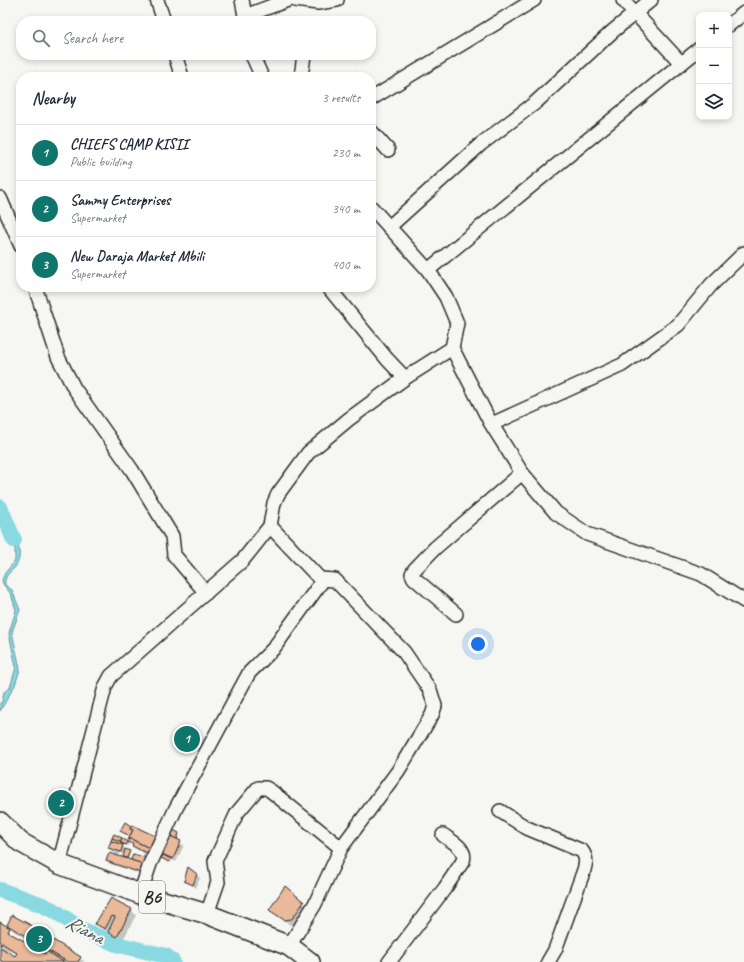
<!DOCTYPE html>
<meta charset="utf-8">
<style>
:root{--surface:#fff;--page:#f6f6f7;--text:#1f2937;--muted:#747a83;--line:#e0e1e3;--accent:#0f766e}
body{margin:0;font-family:Caveat,sans-serif;background:var(--page);color:var(--text)}
.controls{position:absolute;right:12px;top:12px;display:grid;overflow:hidden;border-radius:8px;box-shadow:0 2px 6px #0003}
.controls button{width:36px;height:36px;display:grid;place-items:center;padding:0;border:0;border-bottom:1px solid var(--line);background:var(--surface);color:var(--text);font:20px sans-serif}
.you{position:absolute;left:478px;top:644px;width:14px;height:14px;margin:-10px;border:3px solid #fff;border-radius:50%;background:#1a73e8;box-shadow:0 0 0 6px #1a73e833}
.badge{display:grid;place-items:center;width:26px;height:26px;border-radius:50%;background:var(--accent);color:#fff;font-size:13px;font-weight:700}
.pin{position:absolute;translate:-50% -50%;border:2px solid #fff;box-shadow:0 1px 4px #0006}
.list{margin:0;padding:0;list-style:none}
h2{display:flex;justify-content:space-between;align-items:center;height:52px;margin:0;padding:0 16px;font-size:17px}
h2 small{font-size:13px;font-weight:400;color:var(--muted)}
.list li{display:grid;grid-template-columns:26px 1fr auto;gap:12px;align-items:center;box-sizing:border-box;height:56px;padding:0 16px;border-top:1px solid var(--line)}
.list b{display:block;font-size:15px;white-space:nowrap}
.list p{margin:0;font-size:13px;white-space:nowrap;color:var(--muted)}
.list em{font-size:13px;font-style:normal;color:var(--muted)}
.icon{flex:none;width:22px;height:22px;fill:none;stroke:currentColor;stroke-width:2;stroke-linecap:round;stroke-linejoin:round}
.map{position:relative;flex:none;width:744px;height:962px;overflow:hidden}
.search{position:absolute;background:var(--surface);box-shadow:0 2px 6px #0003;left:16px;top:16px;width:360px;height:44px;display:flex;align-items:center;gap:10px;box-sizing:border-box;padding:0 14px;border-radius:16px;color:var(--muted);font-size:15px}
.panel{position:absolute;background:var(--surface);box-shadow:0 2px 6px #0003;left:16px;top:72px;width:360px;height:220px;border-radius:16px}
.map>svg:first-child{display:block}
.water{fill:#88d9e1;stroke:#639398}
.shadow{fill:#0003;fill-rule:evenodd}
.lines{fill:none;stroke-linecap:round;stroke-linejoin:round}
.river{stroke:#88d9e1;stroke-width:16}
.building{fill:#e9b99a;stroke:#2b2b2b}
.minor-casing{stroke:#2b2b2b;stroke-width:16}
.highway-casing{stroke:#2b2b2b;stroke-width:22}
.minor{stroke:#f6f6f2;stroke-width:13}
.highway{stroke:#f6f6f2;stroke-width:19}
.labels{text-anchor:middle;stroke-width:4;stroke-linejoin:round;paint-order:stroke}
.shield{fill:#f6f6f2;stroke:#686867;stroke-width:1}
.shield-label{font-size:18px;font-weight:bold;fill:#2b2b2b}
.water-label{font-size:20px;font-style:italic;fill:#425658;stroke:#f6f6f2}
</style>
<div class="map">
<svg width="744" height="962" viewBox="0 0 744 962">
<rect width="100%" height="100%" fill="#f6f6f2"/>
<filter id="ink" filterUnits="userSpaceOnUse"><feTurbulence type="fractalNoise" baseFrequency=".025" numOctaves="2"/><feDisplacementMap in="SourceGraphic" scale="8" xChannelSelector="R" yChannelSelector="G"/><feConvolveMatrix kernelMatrix="1 2 1 2 8 2 1 2 1" color-interpolation-filters="sRGB"/></filter>
<g filter="url(#ink)">
<!-- water -->
<path class="water" d="M5,521C14,532 26,553 15,567C10,573 4,575 5,585L12,590L20,610L12,632L20,669L15,685L0,711V703L2,702L4,692L10,688L16,667L9,633L16,610L11,594L3,584L2,580L5,573L15,561V544Z"/>
<!-- shadow -->
<g class="shadow">
<path d="M125,824L157,838L144,875L110,864L107,861L117,857L109,848L115,836L129,843L131,837L121,831ZM130,842L136,849L144,853L143,855L147,859L128,860L130,853L126,850L121,844L128,846ZM120,853L124,855L127,860L119,857Z"/>
<path d="M171,831L180,835L178,838L169,834V837L184,845L176,862L172,860L171,863L162,858L163,854L169,835Z"/>
<path d="M197,874L200,878L196,888L185,880Z"/>
<path d="M286,887L308,908L297,924L290,925L270,909Z"/>
<path d="M111,899L131,910L136,915L122,942L96,924Z"/>
<path d="M13,916L49,936L85,962H0V924L24,943L27,939L15,932L8,925ZM9,949L17,954L15,958L7,953Z"/>
</g>
<g class="lines">
<!-- river -->
<g class="river">
<path d="M0,507L14,540"/>
<path d="M0,890L40,904L55,911L81,929L116,944L166,956L173,962"/>
</g>
</g>
<!-- building -->
<g class="building">
<path d="M125,822L131,826L130,829L133,830L130,836L120,831Z"/>
<path d="M132,825L157,837L151,849L129,838L133,830L130,829Z"/>
<path d="M171,829L179,833L177,839L168,835Z"/>
<path d="M114,834L122,838L120,842L112,838Z"/>
<path d="M168,835L181,841L173,859L162,854Z"/>
<path d="M112,838L124,843L123,845L111,841Z"/>
<path d="M122,838L128,842L126,845L120,842Z"/>
<path d="M129,838L151,849L149,854L132,846L133,844L128,842Z"/>
<path d="M111,841L123,845L121,852L108,848Z"/>
<path d="M125,849L130,851L127,858L123,857Z"/>
<path d="M109,853L144,864L141,873L106,861Z"/>
<path d="M133,854L147,858L146,865L131,860Z"/>
<path d="M163,855L171,859L169,862L161,858Z"/>
<path d="M188,867L197,874L193,885L184,881Z"/>
<path d="M285,886L304,902L292,919L284,920L269,910Z"/>
<path d="M111,898L132,909L117,937L108,932L115,917L112,916L105,929L95,924Z"/>
<path d="M12,915L49,935L48,937L81,957L78,962H68L42,947L39,951L45,954L46,951L64,962H3L0,960V947L15,956L17,953L2,943L0,946V922L10,928L8,932L24,941L27,937L7,925Z"/>
</g>
<g class="lines">
<!-- minor casing -->
<g class="minor-casing">
<g id="minor">
<path d="M157,0L164,21"/>
<path d="M242,0L246,21"/>
<path d="M295,0L318,3L337,0"/>
<path d="M623,0L681,63"/>
<path d="M245,16L288,0"/>
<path d="M729,25L744,13"/>
<path d="M175,55L182,77"/>
<path d="M252,55L262,77"/>
<path d="M301,77L304,55"/>
<path d="M371,99L534,0"/>
<path d="M371,131L388,150"/>
<path d="M0,198L21,246"/>
<path d="M371,207L428,270L446,297L457,323L452,348L490,422L522,473L556,513L587,534L701,574L744,601"/>
<path d="M389,227L481,144L535,103L613,31L651,0"/>
<path d="M428,270L699,49"/>
<path d="M35,287L58,357L74,388L132,470L172,536L174,555L206,593"/>
<path d="M328,287L387,359L405,378"/>
<path d="M492,424L622,365L678,325L711,285L744,253"/>
<path d="M270,526L320,579L335,580L404,652L430,690L435,706L432,715L398,771L341,848L315,904L289,946"/>
<path d="M456,614L414,578L412,574L414,570L435,548L522,473"/>
<path d="M500,811L527,828L582,851C587,858 586,863 584,870L555,950L548,962"/>
<path d="M59,864L105,687L111,676L243,560L270,526L274,503L278,494L308,453L349,419L405,378L452,348"/>
<path d="M140,894L150,864L176,808L249,673L273,649L323,580"/>
<path d="M207,914L218,882L215,861L237,813L258,788H266L271,791L341,848"/>
<path d="M389,962L445,888L463,861C467,848 452,842 443,835"/>
</g>
</g>
<!-- highway casing -->
<g class="highway-casing">
<path id="highway" d="M0,822L20,842L59,864L140,894L207,914L289,946L310,962"/>
</g>
<!-- minor -->
<use href="#minor" class="minor"/>
<!-- highway -->
<use href="#highway" class="highway"/>
</g>
</g>
<g class="labels">
<!-- shield labels -->
<rect class="shield" x="139" y="881" width="26" height="32" rx="3"/>
<g class="shield-label">
<text x="152" y="903">B6</text>
</g>
<!-- water labels -->
<g class="water-label">
<text transform="translate(85 929) rotate(27)" y="7">Riana</text>
</g>
</g>
</svg>
<div class="controls">
<button>+</button>
<button>−</button>
<button><svg class="icon" aria-label="layers" viewBox="0 0 24 24"><path d="M12 4l9 5-9 5-9-5zM3 14l9 5 9-5"/></svg></button>
</div>
<div class="you"></div>
<div class="pin badge" style="left:187px;top:739px">1</div>
<div class="pin badge" style="left:61px;top:803px">2</div>
<div class="pin badge" style="left:39px;top:939px">3</div>
<div class="search"><svg class="icon" aria-label="search" viewBox="0 0 24 24"><circle cx="10" cy="10" r="6"/><path d="M15 15l6 6"/></svg>Search here</div>
<section class="panel">
<h2>Nearby<small>3 results</small></h2>
<ul class="list">
<li><span class="badge">1</span><div><b>CHIEFS CAMP KISII</b><p>Public building</p></div><em>230 m</em></li>
<li><span class="badge">2</span><div><b>Sammy Enterprises</b><p>Supermarket</p></div><em>340 m</em></li>
<li><span class="badge">3</span><div><b>New Daraja Market Mbili</b><p>Supermarket</p></div><em>400 m</em></li>
</ul>
</section>
</div>
